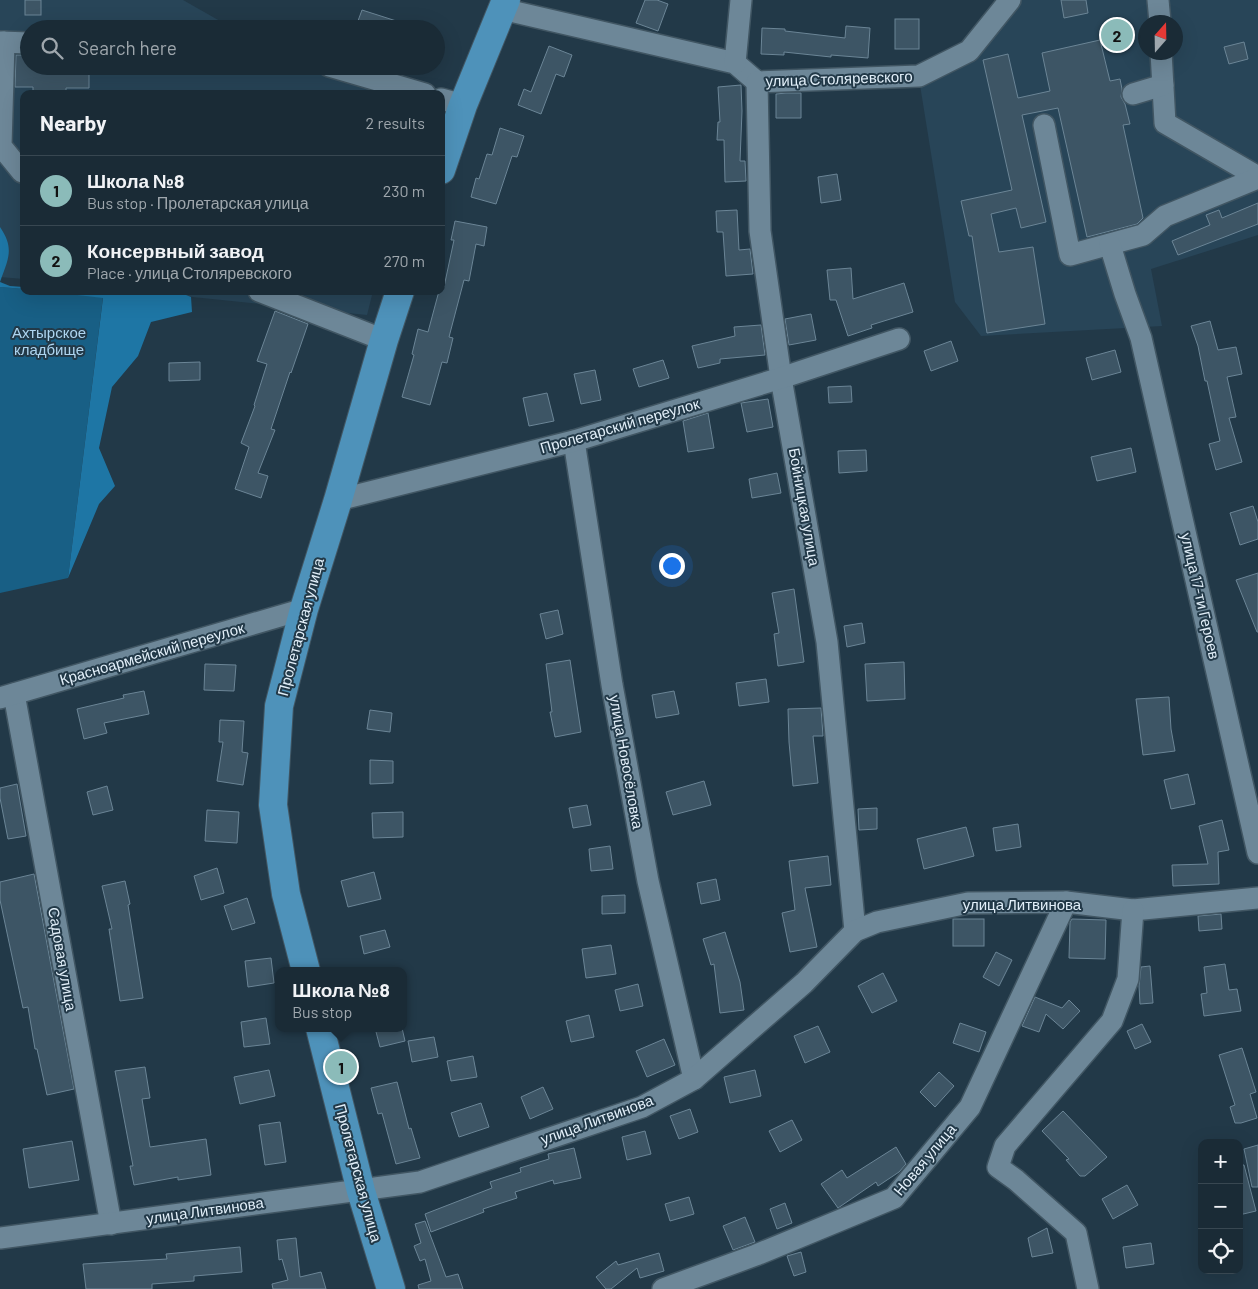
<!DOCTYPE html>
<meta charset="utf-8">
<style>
:root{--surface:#1a2b36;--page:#23333e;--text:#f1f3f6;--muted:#9fa7ad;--line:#384751;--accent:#8bbbb9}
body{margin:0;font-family:Barlow,sans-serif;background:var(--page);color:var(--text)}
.controls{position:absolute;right:15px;bottom:15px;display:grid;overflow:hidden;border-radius:10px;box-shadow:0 5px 20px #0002}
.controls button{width:45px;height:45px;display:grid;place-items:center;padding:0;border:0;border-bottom:1px solid var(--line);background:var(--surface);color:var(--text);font:25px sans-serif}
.compass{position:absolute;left:1138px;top:15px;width:45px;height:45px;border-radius:50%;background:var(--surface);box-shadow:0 5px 20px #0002;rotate:20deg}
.you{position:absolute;left:671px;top:565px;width:18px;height:18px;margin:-12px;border:4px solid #fff;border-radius:50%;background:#1a73e8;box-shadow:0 0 0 8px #1a73e833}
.badge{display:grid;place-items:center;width:32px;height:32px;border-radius:50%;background:var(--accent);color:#111;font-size:16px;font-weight:700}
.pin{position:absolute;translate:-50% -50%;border:2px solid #fff;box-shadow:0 1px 5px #0006}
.popup{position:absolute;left:275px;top:967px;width:132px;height:65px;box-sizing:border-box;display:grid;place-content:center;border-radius:10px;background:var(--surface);filter:drop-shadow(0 1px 4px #0005);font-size:16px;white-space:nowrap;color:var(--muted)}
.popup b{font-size:19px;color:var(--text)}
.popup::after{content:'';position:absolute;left:50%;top:100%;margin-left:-10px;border:10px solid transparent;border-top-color:var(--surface)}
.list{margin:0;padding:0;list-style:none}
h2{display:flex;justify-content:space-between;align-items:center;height:65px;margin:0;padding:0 20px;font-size:21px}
h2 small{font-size:16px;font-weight:400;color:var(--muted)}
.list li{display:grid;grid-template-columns:32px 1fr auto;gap:15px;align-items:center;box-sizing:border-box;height:70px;padding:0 20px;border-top:1px solid var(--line)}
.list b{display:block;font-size:19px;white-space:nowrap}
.list p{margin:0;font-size:16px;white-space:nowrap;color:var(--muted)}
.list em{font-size:16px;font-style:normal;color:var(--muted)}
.icon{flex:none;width:28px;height:28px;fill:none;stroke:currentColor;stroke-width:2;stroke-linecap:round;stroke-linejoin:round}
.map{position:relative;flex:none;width:1258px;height:1289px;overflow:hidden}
.search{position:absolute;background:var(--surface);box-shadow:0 5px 20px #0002;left:20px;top:20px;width:425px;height:55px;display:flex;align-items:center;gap:12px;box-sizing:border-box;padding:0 18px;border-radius:28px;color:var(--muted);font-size:19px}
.panel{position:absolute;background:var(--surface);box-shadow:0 5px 20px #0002;left:20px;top:90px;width:425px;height:205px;border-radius:10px}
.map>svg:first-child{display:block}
.built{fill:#284558;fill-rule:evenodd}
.green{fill:#185f85}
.forest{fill:#1e76a5}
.building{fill:#3d5565;stroke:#6b8596}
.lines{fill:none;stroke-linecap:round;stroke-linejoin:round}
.minor-casing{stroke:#415663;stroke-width:24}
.major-casing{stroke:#415663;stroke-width:30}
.minor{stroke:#6d8798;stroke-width:21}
.major{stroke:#4e92ba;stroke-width:28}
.labels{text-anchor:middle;stroke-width:4;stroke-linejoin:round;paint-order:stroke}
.street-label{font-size:15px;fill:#e2eff9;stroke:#223948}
.park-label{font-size:15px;fill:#aed5f0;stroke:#223948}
</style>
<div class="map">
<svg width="1258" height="1289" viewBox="0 0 1258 1289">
<rect width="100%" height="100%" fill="#223948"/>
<!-- built -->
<g class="built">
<path d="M0,0H183L234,29H29V66H310L386,94H24V279L0,277Z"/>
<path d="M1012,0H1258V235L1151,269L1162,326L981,336L955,302L920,85ZM1146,22H1176V52H1146Z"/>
<path d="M134,291H373L367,315Z"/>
</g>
<!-- green -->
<path class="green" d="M0,287L24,289V291H43L103,297L68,578L0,593Z"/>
<!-- forest -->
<g class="forest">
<path d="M0,227C15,249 8,259 0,282L10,286L24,287V289L0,287Z"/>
<path d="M43,291H176L191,297L192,312L151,322L138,356L112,387L99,448L115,486L99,504L68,578L103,298Z"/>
</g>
<!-- building -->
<g class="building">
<rect x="25" y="0" width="16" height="15"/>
<path d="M645,0H657L668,4L658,31L636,23Z"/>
<path d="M1061,0H1086L1088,13L1064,18Z"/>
<path d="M362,10L412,26L411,29H355Z"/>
<rect x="895" y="19" width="24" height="30"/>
<path d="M1124,20L1130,44L1109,49L1103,25Z"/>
<path d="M846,26L870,28L868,58L831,55V57L784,52V55L761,54L762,28L785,29V31L845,38Z"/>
<path d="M1100,40L1110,81L1120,79L1122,89L1121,97L1125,104L1130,124L1123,125L1143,218L1137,224L1087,237L1058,108L1022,115L1046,222L1021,228L1016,208L991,214L999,252L1033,247L1045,324L987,333L972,236H969L961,201L1012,190L983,60L1008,54L1018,98L1050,91L1042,53Z"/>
<path d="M1244,42L1248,59L1229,64L1224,47Z"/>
<path d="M549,46L572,55L564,77L556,74L541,114L518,105L524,89L531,92Z"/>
<path d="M16,55H29V66H89V88H66V94H33V87H15Z"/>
<path d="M741,85L742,111L740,161H745L746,181L725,182L724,140H717L718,122H720L718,87Z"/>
<path d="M786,93H801V118H776V94Z"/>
<path d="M500,128L524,136L517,157L512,156L496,204L471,197L476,178L479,179L487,154L492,155Z"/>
<path d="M837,174L841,200L821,203L818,177Z"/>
<path d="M1258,203V224L1178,255L1172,241L1210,225L1206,215L1219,210L1222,218Z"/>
<path d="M737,210L739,250L750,249L753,274L726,276L723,232H717L716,211Z"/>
<path d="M455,221L487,227L484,246L476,244L469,281L464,280L449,337L453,338L447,363L442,362L430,405L402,397L414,355L412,354L418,329L428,332L439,291H441V286L444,287L454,240H451Z"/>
<path d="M851,268L853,299L904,283L913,312L871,325L872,328L848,336L836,300H830L827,270Z"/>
<path d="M275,311L308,324L291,373L290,372L271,429L275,430L258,473L268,476L261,498L235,489L249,447L241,443L255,406L254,405L267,364L257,361Z"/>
<path d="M811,314L816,340L789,345L785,319Z"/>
<path d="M1210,321L1218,350L1236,347L1242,374L1227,377L1236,417L1229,418L1242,462L1216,470L1209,444L1220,441L1207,381H1205L1198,346L1191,326Z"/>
<path d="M761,325L765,355L720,359V363L698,368L692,346L735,336L734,327Z"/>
<path d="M951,341L958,361L931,371L924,351Z"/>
<path d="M1115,350L1121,372L1092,380L1086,358Z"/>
<path d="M663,360L669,378L639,387L633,369Z"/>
<path d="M200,362V380L169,381V363Z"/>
<path d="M595,370L601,400L581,404L574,374Z"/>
<path d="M851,386L852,402L829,403L828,387Z"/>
<path d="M547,393L554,421L529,426L523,398Z"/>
<path d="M768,399L773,427L747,432L741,403Z"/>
<path d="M708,413L714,448L688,452L683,421Z"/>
<path d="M1131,448L1136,472L1097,481L1091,457Z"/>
<path d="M866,450L867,471L839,473L838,451Z"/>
<path d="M777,473L781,493L752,498L749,479Z"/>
<path d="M1253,506L1258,522V539L1240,545L1230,513Z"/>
<path d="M1258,573V632H1257L1236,580Z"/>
<path d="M794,589L804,662L778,666L774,634L779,633L772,593Z"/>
<path d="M558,610L563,634L546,639L540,614Z"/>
<path d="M862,623L865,643L847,647L844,626Z"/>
<path d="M570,660L581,732L555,737L550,712H552L546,664Z"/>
<path d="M904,662L905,699L867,701L865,664Z"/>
<path d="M205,664L236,665L234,691L204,690Z"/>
<path d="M766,679L769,702L739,706L736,683Z"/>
<path d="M144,691L149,714L104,723L107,733L84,739L77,709L124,698L123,695Z"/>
<path d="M674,691L679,714L656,718L652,695Z"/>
<path d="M1169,697L1171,729L1175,751L1143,755L1136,699Z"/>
<path d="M821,708L823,736H813L818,783L793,786L789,742L788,709Z"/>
<path d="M370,710L392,713L390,732L367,729Z"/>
<path d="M220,720L244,721L242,752L248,753L243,785L217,781L223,742H219Z"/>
<path d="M370,760L393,761V783L370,784Z"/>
<path d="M1188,774L1195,804L1171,809L1164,780Z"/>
<path d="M704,781L711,805L673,815L666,792Z"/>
<path d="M17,784L26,836L8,839L0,798V788Z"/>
<path d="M107,786L113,810L93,815L87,792Z"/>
<path d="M587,805L591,825L573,828L569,808Z"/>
<path d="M877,808V829L859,830L858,809Z"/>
<path d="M207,810L239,812L237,843L205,841Z"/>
<path d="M403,812V837L373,838L372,813Z"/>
<path d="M1222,820L1229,850L1218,852L1219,884L1173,886L1172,865L1208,864L1199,826Z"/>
<path d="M1018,824L1021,847L996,851L993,828Z"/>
<path d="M966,827L974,856L924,869L917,839Z"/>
<path d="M610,846L613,869L591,871L589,849Z"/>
<path d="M828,856L831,885L805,888L817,947L790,952L782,913L795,910L789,861Z"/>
<path d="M217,868L224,893L201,900L194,876Z"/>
<path d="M374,872L381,899L348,907L341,881Z"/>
<path d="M34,874L74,1089L47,1095L37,1049H35L28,1007L23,1008L0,900V882Z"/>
<path d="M716,879L720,900L701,904L697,883Z"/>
<path d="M125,881L130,904L128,905L143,998L120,1001L109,929H112L102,886Z"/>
<path d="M625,895V913L602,914V896Z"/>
<path d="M247,898L255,923L232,930L224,906Z"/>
<path d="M1221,914L1222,929L1199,931L1198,916Z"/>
<rect x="953" y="919" width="31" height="27"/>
<path d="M1072,919L1106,920L1105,959L1069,958L1070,922Z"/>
<path d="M385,930L390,947L364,954L360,936Z"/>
<path d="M725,932L740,982L744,1010L720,1013L714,964L711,965L703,939Z"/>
<path d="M611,945L616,974L586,978L582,949Z"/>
<path d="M996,952L1012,960L999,986L983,977Z"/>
<path d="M271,958L274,983L248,987L245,961Z"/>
<path d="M1225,964L1229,990L1237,989L1241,1011L1204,1016L1201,994L1207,993L1204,967Z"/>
<path d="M1150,966L1153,1003L1140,1004L1139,986L1141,967Z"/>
<path d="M883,973L897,1001L872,1013L858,986Z"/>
<path d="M638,984L643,1006L620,1011L615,990Z"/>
<path d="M1035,997L1062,1008L1069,1000L1080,1011L1063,1029L1046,1014L1039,1032L1022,1026Z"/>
<path d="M589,1015L594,1037L571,1042L566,1021Z"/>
<path d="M266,1018L270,1044L244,1047L241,1022Z"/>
<path d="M960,1023L986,1032L979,1052L953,1043Z"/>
<path d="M1142,1024L1151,1042L1135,1049L1127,1031Z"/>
<path d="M818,1026L830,1052L805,1063L794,1036Z"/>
<path d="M375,1028H402L405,1041L380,1047Z"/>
<path d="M434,1037L438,1057L412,1062L408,1041Z"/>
<path d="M664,1039L675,1065L647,1077L636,1051Z"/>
<path d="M1242,1048L1256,1092L1250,1094L1257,1118L1241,1123H1235L1230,1107L1235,1105L1219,1055Z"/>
<path d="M473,1056L477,1077L451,1081L447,1061Z"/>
<path d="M145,1067L150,1098L142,1099L150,1147L206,1139L211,1175L178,1180V1177L134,1185L130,1166H133L115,1071Z"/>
<path d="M269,1070L275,1096L240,1104L234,1077Z"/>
<path d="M755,1070L761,1096L730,1103L724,1077Z"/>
<path d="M939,1072L954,1086L935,1107L920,1092Z"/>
<path d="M397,1082L409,1129L411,1128L420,1158L396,1164L382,1113L378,1114L371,1088Z"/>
<path d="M543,1087L553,1109L530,1119L521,1097Z"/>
<path d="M481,1103L489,1127L459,1137L451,1113Z"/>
<path d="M690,1109L698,1132L679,1139L670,1116Z"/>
<path d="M1063,1111L1107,1157L1085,1176H1080L1066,1160L1069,1159L1042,1131Z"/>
<path d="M792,1120L802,1140L780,1152L769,1131Z"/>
<path d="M280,1122L286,1162L265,1165L259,1125Z"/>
<path d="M645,1131L651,1154L627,1160L622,1137Z"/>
<path d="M72,1141L79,1180L29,1188L23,1149Z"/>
<path d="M1258,1145V1187H1252L1244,1149Z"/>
<path d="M896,1147L906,1164L899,1172L878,1186L876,1182L838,1208L821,1184L842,1170L847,1178Z"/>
<path d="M574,1148L581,1178L554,1184L553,1180L515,1192L517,1198L483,1209L484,1212L431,1232L425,1214L492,1188L490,1182L521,1172L520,1168L549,1159L548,1154Z"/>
<path d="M1239,1165H1244L1256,1211L1239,1215Z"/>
<path d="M1127,1185L1138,1205L1113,1219L1102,1199Z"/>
<path d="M689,1197L694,1214L670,1221L665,1204Z"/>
<path d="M785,1203L792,1223L777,1229L770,1209Z"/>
<path d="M745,1217L755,1242L733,1250L723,1226Z"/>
<path d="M425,1221L446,1277L458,1274L463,1289H419L418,1285L431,1281L425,1259L420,1261L414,1246L421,1243L415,1224Z"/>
<path d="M1047,1228L1053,1253L1032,1257L1028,1238Z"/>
<path d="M296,1238L300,1277L321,1272L326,1289H273L272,1284L288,1280L282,1259L279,1260L277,1240Z"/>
<path d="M1151,1243L1154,1264L1126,1268L1123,1247Z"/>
<path d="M240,1247L242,1272L194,1276V1281L152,1284V1289H86L83,1264L167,1259L166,1254Z"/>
<path d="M801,1252L806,1272L794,1276L787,1256Z"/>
<path d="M659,1253L664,1271L640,1278L637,1268L611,1289H606L596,1277L616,1261L618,1265Z"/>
</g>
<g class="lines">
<!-- minor casing -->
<g class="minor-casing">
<g id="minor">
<path d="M1158,0L1160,22"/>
<path d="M502,9L735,63L757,82L919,76L969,51L1010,0"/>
<path d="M0,42L29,43"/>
<path d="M4,42L1,146L22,172"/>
<path d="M1161,52L1165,123L1258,177"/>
<path d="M735,63L741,0"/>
<path d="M329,66L425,94"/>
<path d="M757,82L760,231L781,378L827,642L855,931"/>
<path d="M1133,94L1163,85"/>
<path d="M441,99L463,105"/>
<path d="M1044,125L1070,255L1143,235L1165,216L1258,178"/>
<path d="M1110,245L1125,294L1141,338L1258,853"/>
<path d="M259,291L384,340"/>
<path d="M574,441L612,685L648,881L694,1079"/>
<path d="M338,500L574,441L781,378L899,339"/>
<path d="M14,694L111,1224"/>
<path d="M0,698L304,609"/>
<path d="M0,1238L420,1182L642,1107L694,1079L804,983L855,931L877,922L968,903L1066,902L1133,910L1258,898"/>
<path d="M663,1289L756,1255L894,1198L970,1107L1066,902"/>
<path d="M1088,1289L1076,1233L1016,1180L998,1167L1005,1146L1112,1021L1128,979L1133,910"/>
</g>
</g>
<!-- major casing -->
<g class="major-casing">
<g id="major">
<path d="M441,170L463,105L506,0"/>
<path d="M306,971L286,894L273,805L279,706L304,609L338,500L384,340L400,291"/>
<path d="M320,1028L361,1191L391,1289"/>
</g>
</g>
<!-- minor -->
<use href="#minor" class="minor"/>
<!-- major -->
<use href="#major" class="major"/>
</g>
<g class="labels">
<!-- street labels -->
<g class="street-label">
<text transform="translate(839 79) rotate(-2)" y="5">улица Столяревского</text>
<text transform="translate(620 426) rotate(-16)" y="5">Пролетарский переулок</text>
<text transform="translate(804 507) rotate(80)" y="5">Бойницкая улица</text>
<text transform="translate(1200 596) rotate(77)" y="5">улица 17-ти Героев</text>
<text transform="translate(301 627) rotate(-75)" y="5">Пролетарская улица</text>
<text transform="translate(152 654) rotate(-16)" y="5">Красноармейский переулок</text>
<text transform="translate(626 762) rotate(80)" y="5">улица Новосёловка</text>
<text x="1022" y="910">улица Литвинова</text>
<text transform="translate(62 959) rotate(80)" y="5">Садовая улица</text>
<text transform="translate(597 1120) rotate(-20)" y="5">улица Литвинова</text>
<text transform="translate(925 1160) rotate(-50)" y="5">Новая улица</text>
<text transform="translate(358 1173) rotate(75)" y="5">Пролетарская улица</text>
<text transform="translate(205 1211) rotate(-8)" y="5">улица Литвинова</text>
</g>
<!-- park labels -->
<g class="park-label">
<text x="49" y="338">Ахтырское<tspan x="49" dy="17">кладбище</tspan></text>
</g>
</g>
</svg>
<div class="controls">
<button>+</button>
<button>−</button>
<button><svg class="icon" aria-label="locate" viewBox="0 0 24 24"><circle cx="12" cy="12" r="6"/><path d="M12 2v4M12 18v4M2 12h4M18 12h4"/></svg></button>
</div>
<svg class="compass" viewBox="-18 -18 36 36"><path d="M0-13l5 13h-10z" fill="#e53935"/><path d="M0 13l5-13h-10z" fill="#9fa7ad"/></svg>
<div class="you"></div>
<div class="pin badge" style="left:341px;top:1067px">1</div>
<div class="popup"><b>Школа №8</b>Bus stop</div>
<div class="pin badge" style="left:1117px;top:35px">2</div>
<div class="search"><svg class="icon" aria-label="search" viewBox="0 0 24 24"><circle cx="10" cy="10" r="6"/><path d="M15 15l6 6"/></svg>Search here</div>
<section class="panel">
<h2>Nearby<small>2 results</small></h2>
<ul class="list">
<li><span class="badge">1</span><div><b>Школа №8</b><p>Bus stop · Пролетарская улица</p></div><em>230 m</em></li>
<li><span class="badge">2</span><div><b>Консервный завод</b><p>Place · улица Столяревского</p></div><em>270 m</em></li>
</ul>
</section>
</div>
